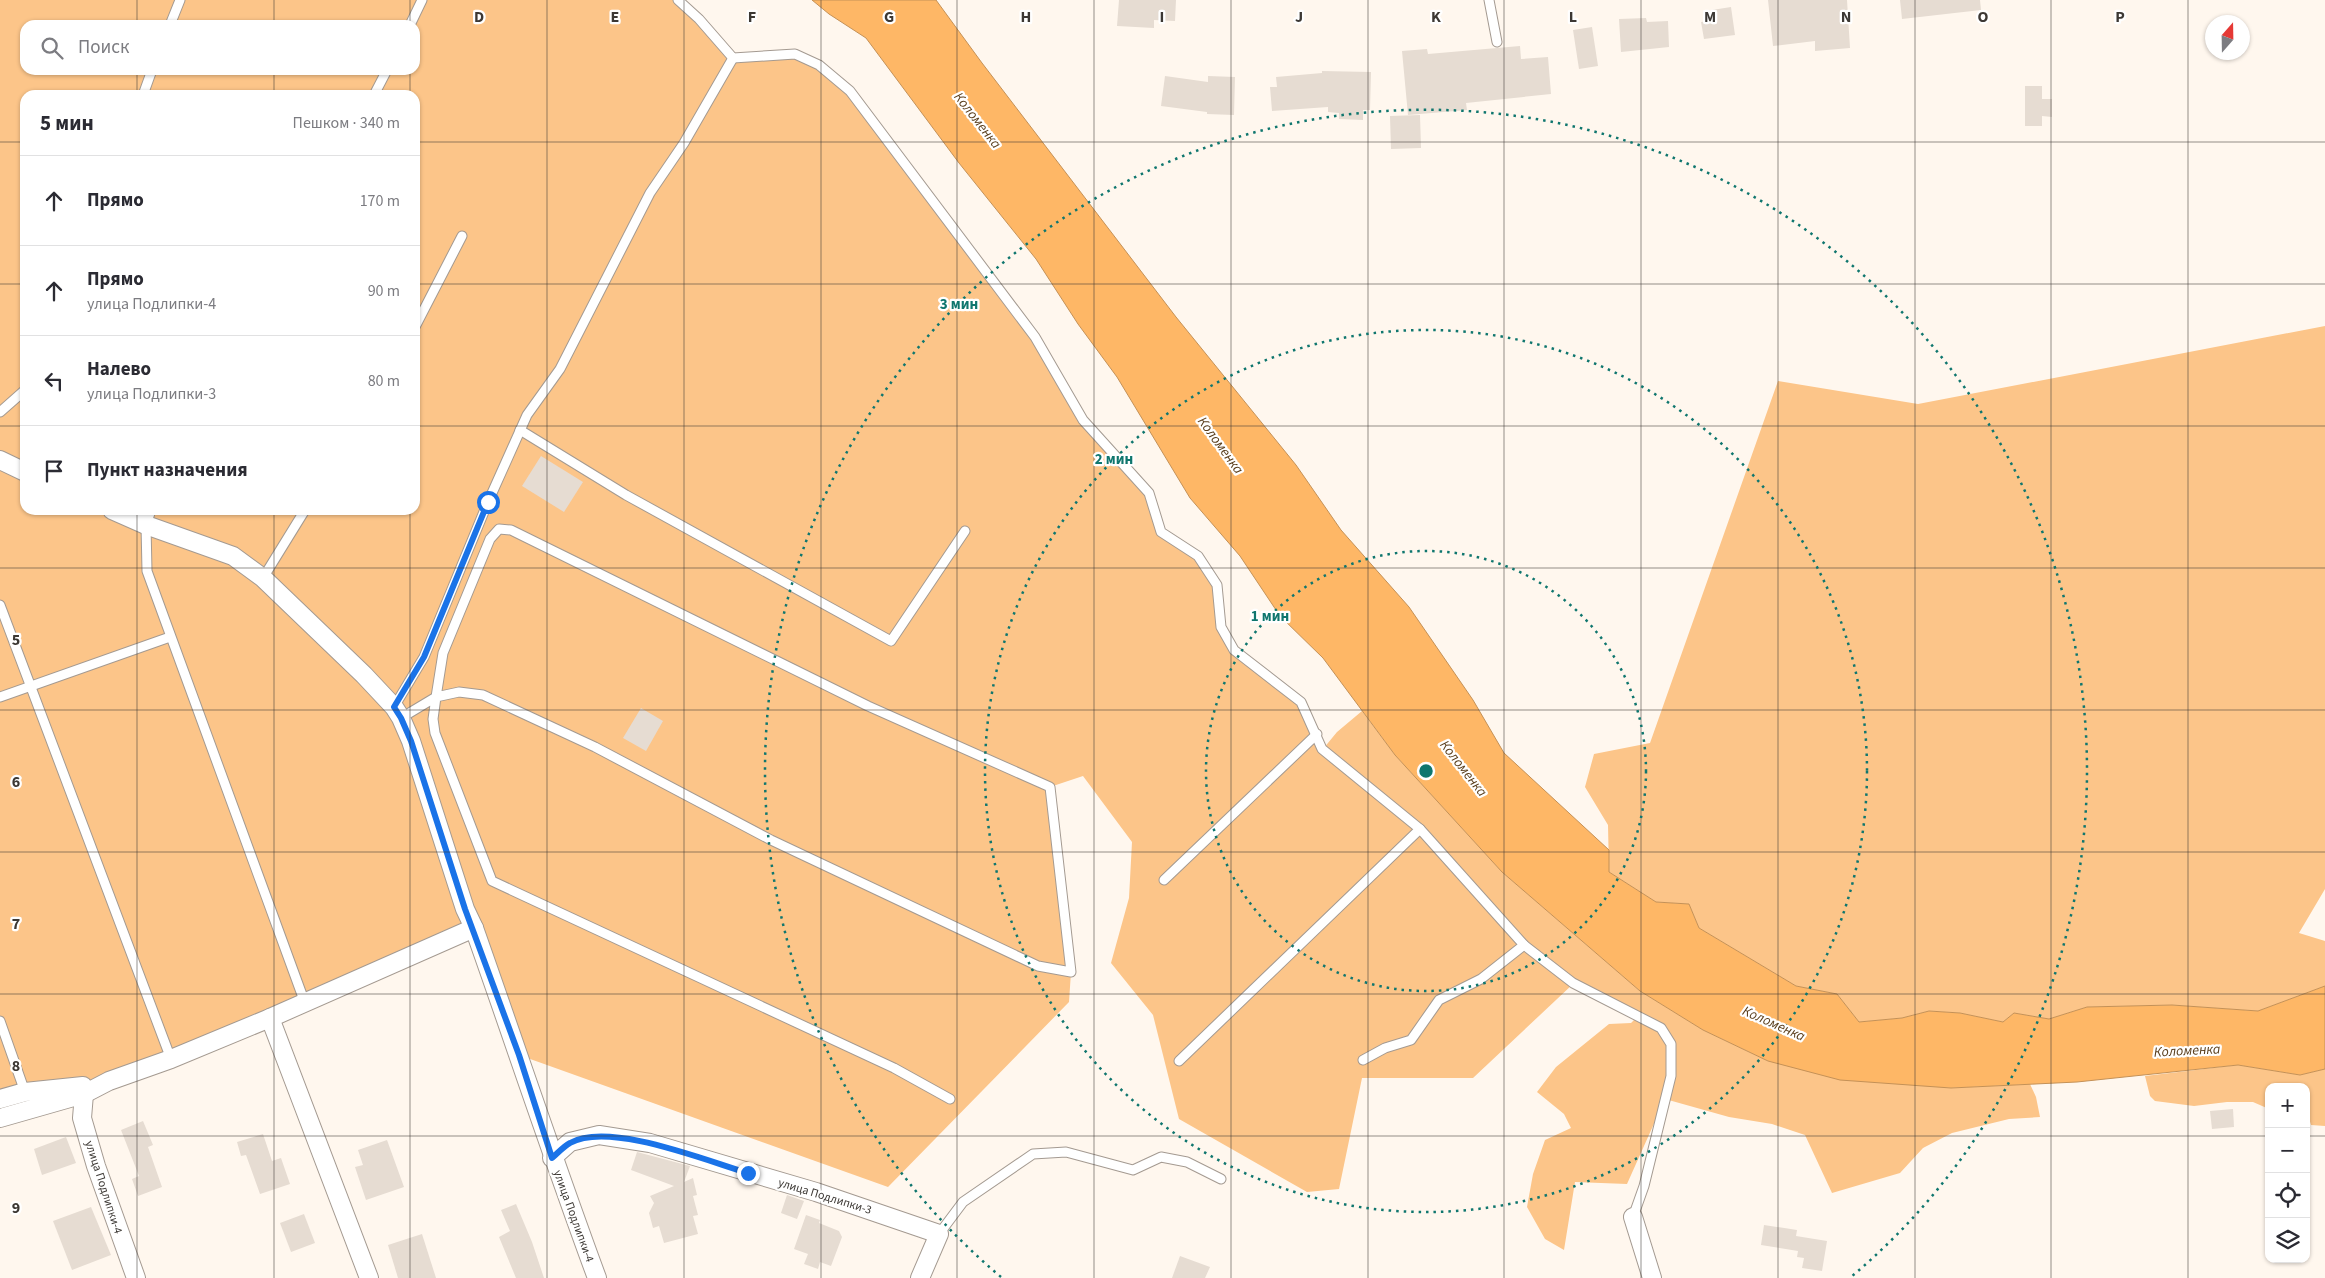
<!DOCTYPE html>
<html lang="ru">
<meta charset="utf-8">
<style>
:root{--surface:#fff;--page:#f2f2f3;--text:#2b2b33;--muted:#7c7c81;--line:#e1e1e2}
body{margin:0;font-family:"Source Sans 3",sans-serif;background:var(--page);color:var(--text)}
.controls{position:absolute;right:15px;bottom:15px;display:grid;overflow:hidden;border-radius:10px;box-shadow:0 1px 4px #0004}
.controls button{width:45px;height:45px;display:grid;place-items:center;padding:0;border:0;border-bottom:1px solid var(--line);background:var(--surface);color:var(--text);font:25px sans-serif}
.compass{position:absolute;left:2205px;top:15px;width:45px;height:45px;border-radius:50%;background:var(--surface);box-shadow:0 1px 4px #0004;rotate:20deg}
.stop{position:absolute;width:15px;height:15px;margin:-11px;border:4px solid #1a73e8;border-radius:50%;background:#fff}
.stop.end{background:#1a73e8;border-color:#fff;box-shadow:0 1px 5px #0008}
.list{margin:0;padding:0;list-style:none}
h2{display:flex;justify-content:space-between;align-items:center;height:65px;margin:0;padding:0 20px;font-size:21px}
h2 small{font-size:16px;font-weight:400;color:var(--muted)}
.list li{display:grid;grid-template-columns:32px 1fr auto;gap:15px;align-items:center;box-sizing:border-box;height:90px;padding:0 20px;border-top:1px solid var(--line)}
.list b{display:block;font-size:19px;white-space:nowrap}
.list p{margin:0;font-size:16px;white-space:nowrap;color:var(--muted)}
.list em{font-size:16px;font-style:normal;color:var(--muted)}
.icon{flex:none;width:28px;height:28px;fill:none;stroke:currentColor;stroke-width:2;stroke-linecap:round;stroke-linejoin:round}
.map{position:relative;flex:none;width:2325px;height:1278px;overflow:hidden}
.search{position:absolute;background:var(--surface);box-shadow:0 1px 4px #0004;left:20px;top:20px;width:400px;height:55px;display:flex;align-items:center;gap:12px;box-sizing:border-box;padding:0 18px;border-radius:15px;color:var(--muted);font-size:19px}
.panel{position:absolute;background:var(--surface);box-shadow:0 1px 4px #0004;left:20px;top:90px;width:400px;height:425px;border-radius:15px}
.map>svg:first-child{display:block}
.green{fill:#fcc589;fill-rule:evenodd}
.water{fill:#feb766;stroke:#c49157}
.building{fill:#e6dcd2}
.lines{fill:none;stroke-linecap:round;stroke-linejoin:round}
.lane-casing{stroke:#a49a91;stroke-width:11}
.street-casing{stroke:#a49a91;stroke-width:20}
.lane{stroke:#fff;stroke-width:9}
.street{stroke:#fff;stroke-width:18}
.route{stroke:#1a73e8;stroke-width:6}
.grid{fill:none;stroke:#3c3834;stroke-width:1;stroke-opacity:0.55}
.ring{fill:none;stroke:#0f766e;stroke-width:2.5;stroke-dasharray:2.5 5}
.labels{text-anchor:middle;stroke-width:4.5;stroke-linejoin:round;paint-order:stroke}
.street-label{font-size:12px;fill:#3c3834;stroke:#fff}
.water-label{font-size:14px;font-style:italic;fill:#593d1b;stroke:#fff}
.grid-label{font-size:16px;text-anchor:middle;font-weight:bold;fill:#3c3834;stroke:#fff;stroke-width:4.5;stroke-linejoin:round;paint-order:stroke}
.centre{fill:#0f766e;stroke:#fff;stroke-width:2.5}
.ring-label{font-size:15px;text-anchor:middle;font-weight:bold;fill:#0f766e;stroke:#fff;stroke-width:4.5;stroke-linejoin:round;paint-order:stroke}
</style>
<div class="map">
<svg width="2325" height="1278" viewBox="0 0 2325 1278">
<rect width="100%" height="100%" fill="#fff7ee"/>
<!-- green -->
<g class="green">
<path d="M0,0H678L733,58L795,54L850,91L1035,337L1083,420L1149,493L1161,532L1198,556L1217,585L1221,627L1234,650L1301,702L1323,749L1337,732L1362,711L1395,755L1502,872L1640,991L1703,1030L1768,1061L1951,1088L2030,1084L2036,1097L2040,1117L2009,1119L1952,1133L1923,1148L1900,1173L1832,1193L1805,1135L1772,1124L1729,1117L1665,1099L1627,1184L1575,1182L1564,1250L1545,1239L1527,1207L1533,1174L1545,1140L1571,1128L1564,1114L1537,1092L1556,1067L1609,1024L1631,1023L1638,1016L1573,984L1473,1078H1362L1339,1189L1307,1192L1179,1119L1153,1015L1111,963L1129,898L1132,842L1083,776L1050,787L1071,972L1069,1002L888,1187L519,1055L473,928L270,1018L0,1118ZM25,25H415V70H25ZM25,95H415V510H25Z"/>
<path d="M2325,326V889L2299,933L2325,941V986L2258,1011L2172,1005L2087,1007L2049,1019L2014,1013L2003,1022L1960,1013L1929,1011L1902,1018L1859,1022L1837,994L1796,986L1699,928L1689,904L1656,902L1609,872L1608,825L1585,787L1594,754L1650,743L1778,381L1918,404Z"/>
<path d="M2238,1065L2300,1075L2325,1069V1126L2311,1125L2309,1118L2306,1115V1087H2269V1109L2253,1102H2227L2194,1106L2155,1101L2150,1096L2145,1076Z"/>
</g>
<!-- water -->
<path class="water" d="M812,0H936L982,63L1176,317L1296,465L1341,530L1409,607L1473,700L1504,753L1609,850V872L1656,902L1689,904L1699,928L1796,986L1837,994L1859,1022L1902,1018L1929,1011L1960,1013L2003,1022L2014,1013L2049,1019L2087,1007L2172,1005L2258,1011L2325,986V1069L2300,1075L2238,1065L2077,1082L1951,1088L1840,1080L1768,1061L1703,1030L1640,991L1502,872L1395,755L1323,658L1280,616L1240,556L1190,498L1117,377L1078,324L1036,259L959,163L866,38L829,14Z"/>
<!-- building -->
<g class="building">
<path d="M1119,0H1176L1175,21L1154,20V28L1117,26Z"/>
<path d="M1768,0H1847L1850,48L1815,51V41L1773,46Z"/>
<path d="M1900,0H1980L1981,10L1902,19Z"/>
<path d="M1731,7L1735,35L1704,39L1701,22L1714,20L1712,10Z"/>
<path d="M1646,18L1647,22L1668,21L1669,47L1621,52L1619,19Z"/>
<path d="M1592,27L1598,66L1579,69L1573,30Z"/>
<path d="M1520,46L1521,59L1548,57L1551,94L1466,103L1467,110L1408,115L1402,51L1427,49L1428,54Z"/>
<path d="M1322,71L1371,72L1370,110H1363V120L1339,119V113L1328,112V107L1272,111L1270,87H1277L1276,77L1322,73Z"/>
<path d="M1165,76L1208,82V76L1235,77L1234,115L1207,114V112L1161,106Z"/>
<path d="M2025,86H2042V99H2052V117L2042,116V126H2025Z"/>
<path d="M1420,115L1421,148L1391,149L1390,116Z"/>
<path d="M541,456L583,482L564,512L522,486Z"/>
<path d="M641,708L663,721L646,751L623,738Z"/>
<path d="M2233,1109L2234,1127L2212,1129L2210,1111Z"/>
<path d="M143,1121L153,1145L148,1147L162,1187L138,1196L132,1179L139,1176L121,1130Z"/>
<path d="M263,1134L272,1161L281,1158L290,1184L260,1194L246,1155L241,1156L237,1142Z"/>
<path d="M66,1137L76,1163L42,1175L34,1149Z"/>
<path d="M387,1140L404,1187L366,1200L355,1167L363,1165L358,1150Z"/>
<path d="M637,1152L690,1166L684,1182L693,1178L697,1195L693,1196L698,1215L693,1216L698,1234L664,1243L659,1226L653,1228L649,1213L654,1203L650,1196L674,1186L631,1170Z"/>
<path d="M787,1195L804,1201L797,1219L781,1213Z"/>
<path d="M516,1204L532,1242L544,1278H516L499,1237L510,1231L501,1210Z"/>
<path d="M91,1207L111,1255L72,1270L53,1221Z"/>
<path d="M304,1214L315,1243L291,1252L280,1223Z"/>
<path d="M806,1215L820,1220L819,1223L839,1231L842,1237L831,1266L820,1262L818,1269L804,1264L808,1254L794,1249Z"/>
<path d="M1764,1225L1797,1230L1796,1236L1827,1241L1822,1271L1802,1268L1804,1258L1797,1257L1798,1251L1761,1245Z"/>
<path d="M422,1234L436,1278H398L388,1245Z"/>
<path d="M1180,1256L1210,1267L1205,1278H1172Z"/>
</g>
<g class="lines">
<!-- lane casing -->
<g class="lane-casing">
<g id="lane">
<path d="M678,0L699,19L733,58L795,54L819,65L850,91L1035,337L1083,420L1149,493L1161,532L1198,556L1217,585L1221,627L1234,650L1301,702L1322,749L1420,829L1524,945L1573,983L1661,1028L1671,1044V1076L1644,1186L1633,1217"/>
<path d="M1489,0L1497,42"/>
<path d="M170,25L180,0"/>
<path d="M410,25L422,0"/>
<path d="M143,95L152,70"/>
<path d="M374,95L387,70"/>
<path d="M415,327L462,236"/>
<path d="M0,412L25,390"/>
<path d="M520,430L626,495L891,641L965,531"/>
<path d="M151,510L146,525L147,571L305,1003"/>
<path d="M263,578L305,510"/>
<path d="M0,605L171,1059"/>
<path d="M0,697L170,637"/>
<path d="M394,707L424,657L488,502L527,415L560,369L650,193L684,143L733,58"/>
<path d="M401,718L436,697L443,653L490,539L499,529L511,530L868,706L1050,787L1071,972L1038,966L771,840L595,747L483,695L459,692L436,697L433,719L435,733L492,881L894,1068L950,1099"/>
<path d="M1164,880L1317,734"/>
<path d="M0,1021L25,1092"/>
<path d="M1363,1060L1385,1048L1411,1040L1439,1000L1481,979L1524,945"/>
<path d="M1179,1061L1420,829"/>
<path d="M939,1234L963,1202L1033,1154L1066,1152L1133,1170L1161,1157L1187,1162L1221,1179"/>
</g>
</g>
<!-- street casing -->
<g class="street-casing">
<g id="street">
<path d="M0,460L25,472"/>
<path d="M112,510L146,525L233,556L263,578L364,675L394,707L401,718L411,741L465,909L474,928C515,1044 554,1162 597,1278"/>
<path d="M270,1018L369,1278"/>
<path d="M84,1094L82,1118L96,1166L136,1278"/>
<path d="M0,1099L25,1092L83,1086"/>
<path d="M0,1118L84,1094L109,1081L171,1059L270,1018L474,928"/>
<path d="M552,1158L570,1142L599,1135L650,1143L816,1192L939,1234L920,1278"/>
<path d="M1633,1217L1652,1278"/>
</g>
</g>
<!-- lane -->
<use href="#lane" class="lane"/>
<!-- street -->
<use href="#street" class="street"/>
</g>
<g class="lines">
<!-- route -->
<path class="route" d="M488,502L424,657L394,707L401,718L411,741L465,909L519,1055L552,1158C558,1153 564,1146 570,1143C609,1121 707,1161 748,1173"/>
</g>
<!-- grid -->
<path class="grid" d="M137,0V25M274,0V25M410,0V25M547,0V1278M684,0V1278M821,0V1278M957,0V1278M1094,0V1278M1231,0V1278M1368,0V1278M1504,0V1278M1641,0V1278M1778,0V1278M1915,0V1278M2051,0V1278M2188,0V1278M137,70V95M274,70V95M410,70V95M0,142H25M415,142H2325M0,284H25M415,284H2325M0,426H25M415,426H2325M137,510V1278M274,510V1278M410,510V1278M0,568H2325M0,710H2325M0,852H2325M0,994H2325M0,1136H2269M2306,1136H2325"/>
<!-- distance rings -->
<g class="ring">
<circle cx="1426" cy="771" r="220"/>
<circle cx="1426" cy="771" r="441"/>
<path d="M1001 1277A661 661 0 1 1 1851 1277"/>
</g>
<g class="labels">
<!-- street labels -->
<g class="street-label">
<text transform="translate(104 1187) rotate(72)" y="4">улица Подлипки-4</text>
<text transform="translate(825 1196) rotate(17)" y="4">улица Подлипки-3</text>
<text transform="translate(574 1216) rotate(70)" y="4">улица Подлипки-4</text>
</g>
<!-- water labels -->
<g class="water-label">
<text transform="translate(978 120) rotate(52)" y="5">Коломенка</text>
<text transform="translate(1221 445) rotate(54)" y="5">Коломенка</text>
<text transform="translate(1464 768) rotate(52)" y="5">Коломенка</text>
<text transform="translate(1774 1023) rotate(24)" y="5">Коломенка</text>
<text transform="translate(2187 1050) rotate(-3)" y="5">Коломенка</text>
</g>
</g>
<g class="grid-label">
<text x="479" y="22">D</text>
<text x="615" y="22">E</text>
<text x="752" y="22">F</text>
<text x="889" y="22">G</text>
<text x="1026" y="22">H</text>
<text x="1162" y="22">I</text>
<text x="1299" y="22">J</text>
<text x="1436" y="22">K</text>
<text x="1573" y="22">L</text>
<text x="1710" y="22">M</text>
<text x="1846" y="22">N</text>
<text x="1983" y="22">O</text>
<text x="2120" y="22">P</text>
<text x="16" y="645">5</text>
<text x="16" y="787">6</text>
<text x="16" y="929">7</text>
<text x="16" y="1071">8</text>
<text x="16" y="1213">9</text>
</g>
<circle cx="1426" cy="771" r="8" class="centre"/>
<g class="ring-label">
<text x="959" y="309">3 мин</text>
<text x="1114" y="464">2 мин</text>
<text x="1270" y="621">1 мин</text>
</g>
</svg>
<div class="controls">
<button>+</button>
<button>−</button>
<button><svg class="icon" aria-label="locate" viewBox="0 0 24 24"><circle cx="12" cy="12" r="6"/><path d="M12 2v4M12 18v4M2 12h4M18 12h4"/></svg></button>
<button><svg class="icon" aria-label="layers" viewBox="0 0 24 24"><path d="M12 4l9 5-9 5-9-5zM3 14l9 5 9-5"/></svg></button>
</div>
<svg class="compass" viewBox="-18 -18 36 36"><path d="M0-13l5 13h-10z" fill="#e53935"/><path d="M0 13l5-13h-10z" fill="#7c7c81"/></svg>
<div class="stop" style="left:488px;top:502px"></div>
<div class="stop end" style="left:748px;top:1173px"></div>
<div class="search"><svg class="icon" aria-label="search" viewBox="0 0 24 24"><circle cx="10" cy="10" r="6"/><path d="M15 15l6 6"/></svg>Поиск</div>
<section class="panel">
<h2>5 мин<small>Пешком · 340 m</small></h2>
<ul class="list">
<li><svg class="icon" aria-label="ahead" viewBox="0 0 24 24"><path d="M12 20V5M6 11l6-6 6 6"/></svg><div><b>Прямо</b></div><em>170 m</em></li>
<li><svg class="icon" aria-label="ahead" viewBox="0 0 24 24"><path d="M12 20V5M6 11l6-6 6 6"/></svg><div><b>Прямо</b><p>улица Подлипки-4</p></div><em>90 m</em></li>
<li><svg class="icon" aria-label="left" viewBox="0 0 24 24"><path d="M17 20v-9H6M10 6l-5 5 5 5"/></svg><div><b>Налево</b><p>улица Подлипки-3</p></div><em>80 m</em></li>
<li><svg class="icon" aria-label="arrive" viewBox="0 0 24 24"><path d="M6 21V4h12l-3 4 3 4H6"/></svg><div><b>Пункт назначения</b></div></li>
</ul>
</section>
</div>
